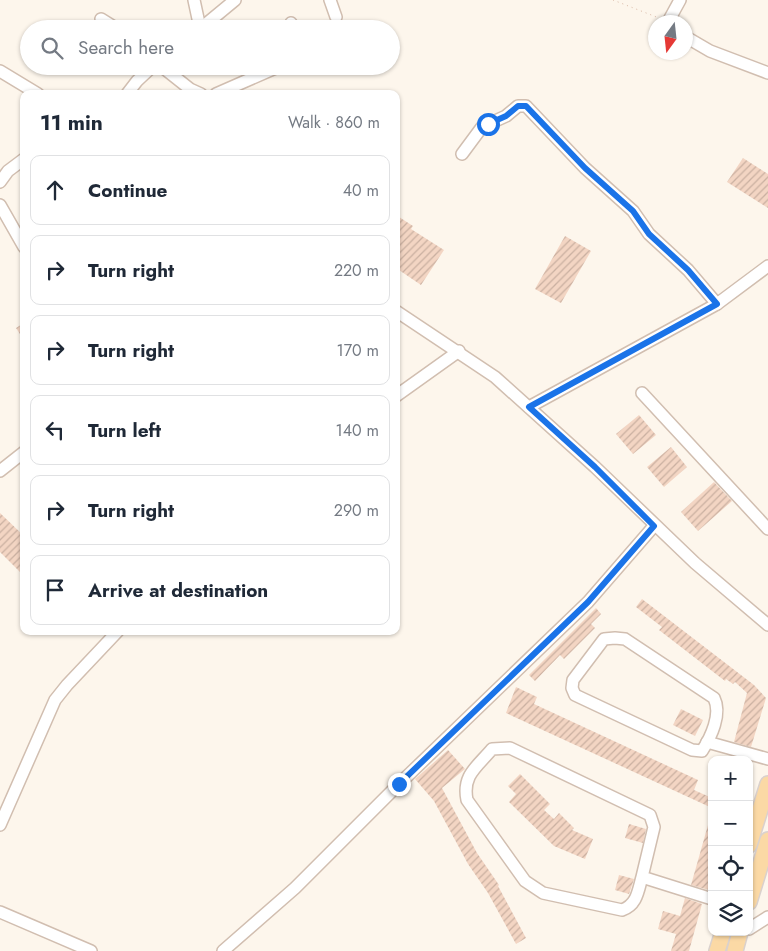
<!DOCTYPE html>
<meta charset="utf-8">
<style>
:root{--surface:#fff;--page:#f2f2f3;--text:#1f2937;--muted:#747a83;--line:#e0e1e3}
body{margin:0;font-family:Jost,sans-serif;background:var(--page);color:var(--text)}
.controls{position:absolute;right:15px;bottom:15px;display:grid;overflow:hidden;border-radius:10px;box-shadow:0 1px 4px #0004}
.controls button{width:45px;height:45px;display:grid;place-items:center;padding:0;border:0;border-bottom:1px solid var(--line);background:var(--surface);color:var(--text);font:25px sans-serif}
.compass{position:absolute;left:648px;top:15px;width:45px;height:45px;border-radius:50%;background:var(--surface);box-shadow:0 1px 4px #0004;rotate:195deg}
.stop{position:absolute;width:15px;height:15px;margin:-11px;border:4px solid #1a73e8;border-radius:50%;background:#fff}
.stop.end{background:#1a73e8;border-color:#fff;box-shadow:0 1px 5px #0008}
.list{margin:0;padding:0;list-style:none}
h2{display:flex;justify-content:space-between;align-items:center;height:65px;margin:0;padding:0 20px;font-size:21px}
h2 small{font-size:16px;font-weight:400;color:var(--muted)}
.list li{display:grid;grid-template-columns:32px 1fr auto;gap:15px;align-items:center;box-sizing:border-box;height:70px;margin:0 10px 10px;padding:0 10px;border:1px solid var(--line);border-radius:10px}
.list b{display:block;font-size:19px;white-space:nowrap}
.list em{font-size:16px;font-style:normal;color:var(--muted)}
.icon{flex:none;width:28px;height:28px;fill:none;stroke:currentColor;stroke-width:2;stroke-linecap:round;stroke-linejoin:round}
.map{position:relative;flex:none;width:768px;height:951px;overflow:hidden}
.search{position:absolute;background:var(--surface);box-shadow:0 1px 4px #0004;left:20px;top:20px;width:380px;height:55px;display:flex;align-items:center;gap:12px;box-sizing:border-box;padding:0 18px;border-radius:28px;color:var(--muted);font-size:19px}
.panel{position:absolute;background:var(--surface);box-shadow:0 1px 4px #0004;left:20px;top:90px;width:380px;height:545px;border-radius:10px}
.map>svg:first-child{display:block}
.building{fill:url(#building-hatch)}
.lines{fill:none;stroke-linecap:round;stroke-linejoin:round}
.minor-casing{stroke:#d1beb0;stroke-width:14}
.major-casing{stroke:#dad1cd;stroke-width:18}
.path{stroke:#d9b8a5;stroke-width:1;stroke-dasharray:1 4;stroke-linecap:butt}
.minor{stroke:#fff;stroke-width:11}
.major{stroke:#fbd9a5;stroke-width:15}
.route{stroke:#1a73e8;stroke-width:6}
</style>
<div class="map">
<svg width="768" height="951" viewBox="0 0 768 951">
<defs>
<pattern id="building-hatch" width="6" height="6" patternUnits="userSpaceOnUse" patternTransform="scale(1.25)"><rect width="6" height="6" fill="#f3d5c3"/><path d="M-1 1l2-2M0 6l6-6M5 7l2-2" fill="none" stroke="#cab0a1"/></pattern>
</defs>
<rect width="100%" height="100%" fill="#fdf6ec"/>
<!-- building -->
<g class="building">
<path d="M743,158L768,174V208L727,182Z"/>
<path d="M396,215L413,226L411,229L444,250L421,285L396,268Z"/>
<path d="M565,236L591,251L561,303L535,289Z"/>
<path d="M24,323V340L16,328Z"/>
<path d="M639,415L656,435L633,454L616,434Z"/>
<path d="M671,447L687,467L664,487L647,467Z"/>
<path d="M714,482L732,501L698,531L681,512Z"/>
<path d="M0,513L24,536V576L0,552Z"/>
<path d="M642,599L754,685L766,698L751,747L734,742L747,693L735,682L733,684L726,679L725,681L659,630L662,627L636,607Z"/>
<path d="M596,608L601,614L591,624L595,628L564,659L560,655L535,681L529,675Z"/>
<path d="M516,687L537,697L534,704L698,780L694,790L712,798V808L506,713Z"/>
<path d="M681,709L703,720L695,736L673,725Z"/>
<path d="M448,750L465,769L442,788L477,853L499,885L498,886L526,938L516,944L488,893L468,864L434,801L415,779Z"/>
<path d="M520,774L550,804L544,810L554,819L559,813L574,828L572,830L593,839L585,859L554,846L509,802L516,794L508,786Z"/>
<path d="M710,818H712V880L709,890L691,885Z"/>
<path d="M629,824L646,829L643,843L625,838Z"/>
<path d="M619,875L634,879L629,894L615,890Z"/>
<path d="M685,898L702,904L689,951H671L676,934L658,929L663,911L680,916Z"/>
</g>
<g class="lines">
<!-- minor casing -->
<g class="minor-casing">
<g id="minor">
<path d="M194,0L200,28"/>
<path d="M330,0L336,17"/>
<path d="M101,19L117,29"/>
<path d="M668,22L680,0"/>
<path d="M291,23L292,29"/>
<path d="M200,29L235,0"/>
<path d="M686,37L710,51L768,73"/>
<path d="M161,66L190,89L201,94"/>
<path d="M0,71L38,94"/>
<path d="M127,94L137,81L153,66"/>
<path d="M216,94L280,66"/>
<path d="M462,154L482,127L506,116L518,106H526L585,168L633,211L649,234L688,270L717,304"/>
<path d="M0,182L8,171L24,159"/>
<path d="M0,205L24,247"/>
<path d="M396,311L495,377L595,467L695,563L768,625"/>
<path d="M642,393L768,529"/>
<path d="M396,396L459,351"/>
<path d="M529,407L717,304L768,266"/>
<path d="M0,471L24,452"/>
<path d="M615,638L625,639L714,698C722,714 711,737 702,751L692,750L575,695L572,688L573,680L604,639Z"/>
<path d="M707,742L768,759"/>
<path d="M0,825L55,700L67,685L118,631"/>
<path d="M642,877L654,827L650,815L510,748L492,749C477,767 462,775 467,800L525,881L543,893L622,910C637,905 638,891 642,877L712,899"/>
<path d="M0,912L91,951"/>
<path d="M749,929L768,917"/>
<path d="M223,951L295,888L399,784L588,602L654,526"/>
</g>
</g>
<!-- major casing -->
<g class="major-casing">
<g id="major">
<path d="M749,845L768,784"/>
<path d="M749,902L768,840"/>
<path d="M717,951L723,932"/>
<path d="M735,951L740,932"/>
</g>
</g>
<!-- path -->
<path class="path" d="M613,0L659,18"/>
<!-- minor -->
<use href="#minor" class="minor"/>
<!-- major -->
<use href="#major" class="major"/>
</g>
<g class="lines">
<!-- route -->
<path class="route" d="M399,784L588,602L654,526L595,467L529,407L717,304L688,270L649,234L633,211L585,168L526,106H518L506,116L488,124"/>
</g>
</svg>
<div class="controls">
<button>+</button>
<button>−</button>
<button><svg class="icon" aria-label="locate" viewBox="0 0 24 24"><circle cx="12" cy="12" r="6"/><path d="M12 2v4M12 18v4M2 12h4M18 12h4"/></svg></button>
<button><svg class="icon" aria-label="layers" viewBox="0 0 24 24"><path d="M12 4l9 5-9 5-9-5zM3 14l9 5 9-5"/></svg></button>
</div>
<svg class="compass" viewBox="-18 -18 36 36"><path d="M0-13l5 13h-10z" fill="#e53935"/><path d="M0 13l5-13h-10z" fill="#747a83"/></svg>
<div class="stop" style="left:488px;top:124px"></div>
<div class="stop end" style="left:399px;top:784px"></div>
<div class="search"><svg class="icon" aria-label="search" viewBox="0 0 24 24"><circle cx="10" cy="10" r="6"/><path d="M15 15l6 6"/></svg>Search here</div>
<section class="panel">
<h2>11 min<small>Walk · 860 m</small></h2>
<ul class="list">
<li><svg class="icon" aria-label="ahead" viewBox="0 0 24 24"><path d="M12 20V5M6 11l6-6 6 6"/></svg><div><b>Continue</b></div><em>40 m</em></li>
<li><svg class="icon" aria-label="right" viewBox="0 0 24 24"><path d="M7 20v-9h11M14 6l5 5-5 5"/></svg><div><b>Turn right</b></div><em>220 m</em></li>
<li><svg class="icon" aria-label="right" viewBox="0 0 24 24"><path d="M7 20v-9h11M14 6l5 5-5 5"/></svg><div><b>Turn right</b></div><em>170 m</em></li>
<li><svg class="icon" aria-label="left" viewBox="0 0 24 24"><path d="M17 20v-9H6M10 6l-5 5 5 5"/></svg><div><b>Turn left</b></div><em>140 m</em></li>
<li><svg class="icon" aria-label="right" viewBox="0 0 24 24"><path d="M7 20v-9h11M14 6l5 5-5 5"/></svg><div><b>Turn right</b></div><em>290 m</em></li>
<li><svg class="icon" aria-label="arrive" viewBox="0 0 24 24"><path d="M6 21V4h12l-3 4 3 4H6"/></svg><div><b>Arrive at destination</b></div></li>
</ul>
</section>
</div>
